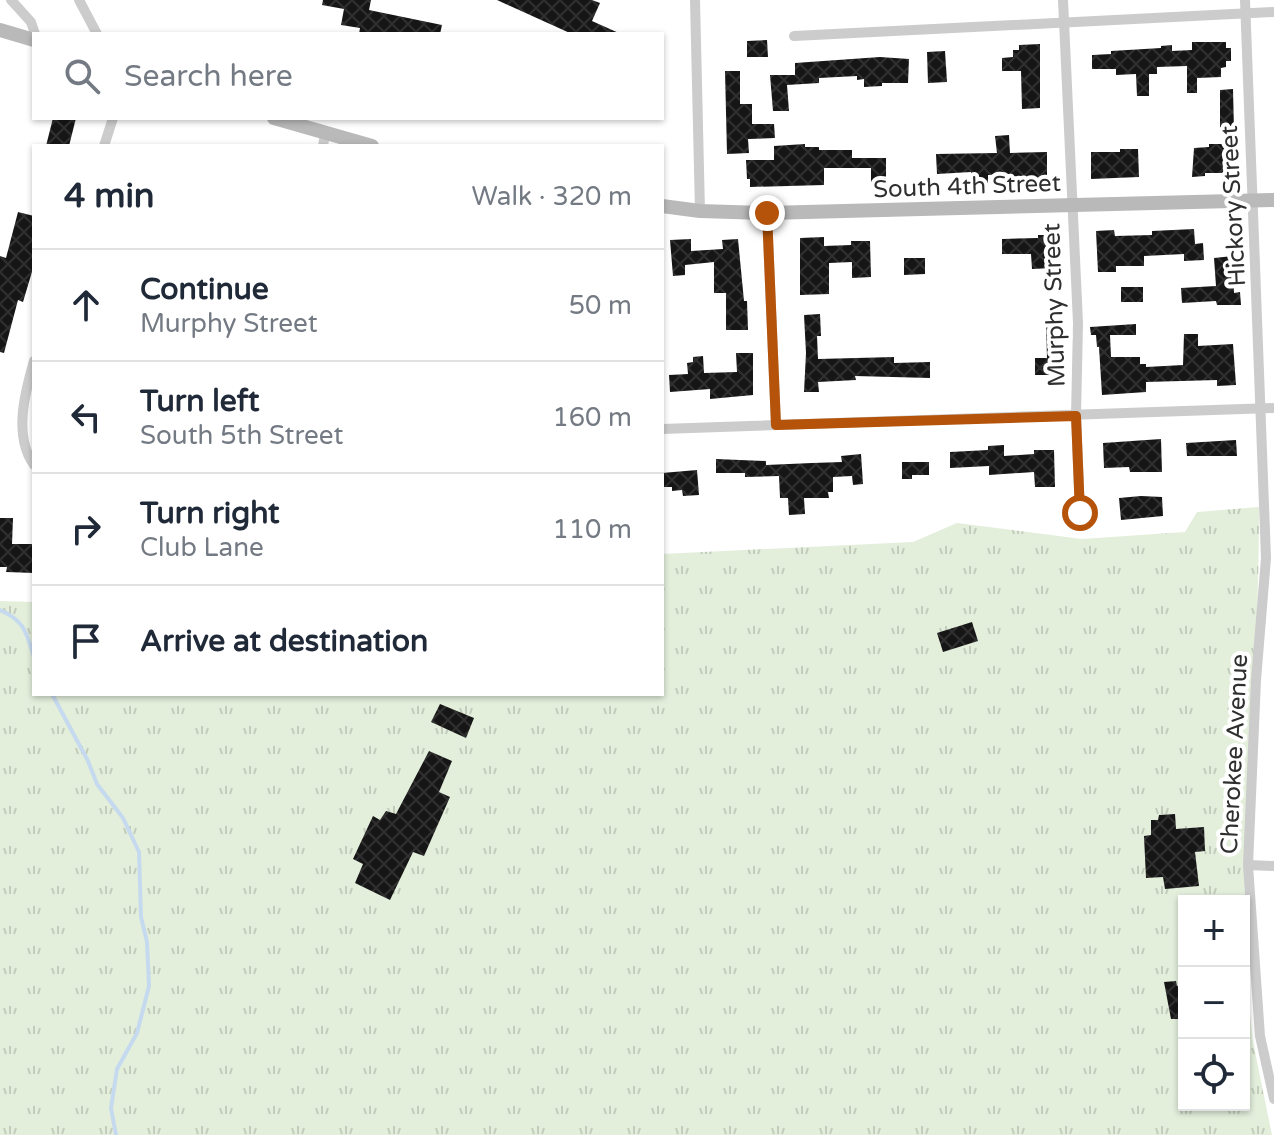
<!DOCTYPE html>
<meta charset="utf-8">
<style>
:root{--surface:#fff;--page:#f6f6f7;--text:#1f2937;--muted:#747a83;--line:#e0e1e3}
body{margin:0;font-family:"Varela Round",sans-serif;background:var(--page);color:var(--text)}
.controls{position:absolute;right:24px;bottom:24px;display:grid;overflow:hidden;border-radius:0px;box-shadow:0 2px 6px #0004}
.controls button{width:72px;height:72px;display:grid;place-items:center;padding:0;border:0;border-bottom:2px solid var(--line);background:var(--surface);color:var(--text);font:40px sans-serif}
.stop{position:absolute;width:24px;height:24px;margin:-18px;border:6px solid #b45309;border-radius:50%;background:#fff}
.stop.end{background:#b45309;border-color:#fff;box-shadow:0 2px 8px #0008}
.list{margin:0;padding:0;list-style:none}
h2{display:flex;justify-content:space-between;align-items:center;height:104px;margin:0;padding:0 32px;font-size:34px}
h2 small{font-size:26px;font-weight:400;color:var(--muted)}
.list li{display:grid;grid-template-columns:52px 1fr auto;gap:24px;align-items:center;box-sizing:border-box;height:112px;padding:0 32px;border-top:2px solid var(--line)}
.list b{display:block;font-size:30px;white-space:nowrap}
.list p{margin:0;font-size:26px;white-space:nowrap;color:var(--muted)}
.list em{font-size:26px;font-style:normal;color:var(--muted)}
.icon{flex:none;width:44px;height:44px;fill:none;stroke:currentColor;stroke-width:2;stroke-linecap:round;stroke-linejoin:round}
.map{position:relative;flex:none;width:1274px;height:1135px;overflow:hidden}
.search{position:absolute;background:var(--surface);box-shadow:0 2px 6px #0004;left:32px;top:32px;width:632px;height:88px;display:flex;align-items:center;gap:20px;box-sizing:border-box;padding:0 28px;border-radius:0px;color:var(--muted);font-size:30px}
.panel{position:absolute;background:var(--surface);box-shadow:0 2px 6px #0004;left:32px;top:144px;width:632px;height:552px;border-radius:0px}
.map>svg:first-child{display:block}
.grass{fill:url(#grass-tufts)}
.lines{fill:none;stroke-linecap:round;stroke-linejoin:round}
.stream{stroke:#c6daef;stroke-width:4}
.building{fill:url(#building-cross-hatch)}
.street{stroke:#ccc;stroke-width:10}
.secondary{stroke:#b9b9b9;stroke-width:14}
.route{stroke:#b45309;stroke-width:10}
.labels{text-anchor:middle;stroke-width:8;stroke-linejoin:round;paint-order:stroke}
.street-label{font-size:24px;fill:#2f2f2f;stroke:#fff}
</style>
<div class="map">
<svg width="1274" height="1135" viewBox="0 0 1274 1135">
<defs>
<pattern id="grass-tufts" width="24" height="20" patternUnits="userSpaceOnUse" patternTransform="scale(2)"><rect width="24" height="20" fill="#e3eedb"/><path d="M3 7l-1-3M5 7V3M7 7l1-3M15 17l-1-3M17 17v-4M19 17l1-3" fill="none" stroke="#c3ccbc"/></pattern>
<pattern id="building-cross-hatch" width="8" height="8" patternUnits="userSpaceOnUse" patternTransform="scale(2)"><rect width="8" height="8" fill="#161616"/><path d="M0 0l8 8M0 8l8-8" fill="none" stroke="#303030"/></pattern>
</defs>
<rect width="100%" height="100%" fill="#fff"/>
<!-- grass -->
<path class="grass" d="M1259,507C1259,652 1247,797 1244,942V901H1184V1105H1244V953L1253,1042L1272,1135H0V601L34,602V694H662V554L913,542L957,523L1082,539L1185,532L1197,512Z"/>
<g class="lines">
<!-- stream -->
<g class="stream">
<path d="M0,610C25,621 26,632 34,657"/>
<path d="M52,694L88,761L97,784L123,818L139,852L141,917L147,942L149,986L137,1033L117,1069L111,1108L116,1135"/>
</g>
</g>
<!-- building -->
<g class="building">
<path d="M323,0H371L369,10L442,25L440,34H359L360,28L341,25L344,9L322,5Z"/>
<path d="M497,0H592L600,3L592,21L621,34H572Z"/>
<path d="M767,40L768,57H747V41Z"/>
<path d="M1192,42H1226V48H1231V61H1226V67L1221,68V77L1197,78V93H1187V66L1157,67V74H1149V96H1137L1136,74L1116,75V69H1092V55L1111,54V51L1161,48V46L1172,45V51L1192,50Z"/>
<path d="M1040,44V108L1022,109L1021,71H1002V58L1013,57V50H1019V45Z"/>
<path d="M945,51L947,82L928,83L927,52Z"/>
<path d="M880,57L909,59L908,83H882V86L864,87V79L857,80V76L819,78V83L787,85L789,111H773L770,75H795V63Z"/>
<path d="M725,71H740V104H752V124H774L775,138L748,139L749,153L727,154Z"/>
<path d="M1233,89L1234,130H1220V90Z"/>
<path d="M53,118H76L69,146H46Z"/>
<path d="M1009,135L1010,153L1047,152V178H1024V181L1009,182V174L988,175V183H971V172L937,174L936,154L997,153L995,136Z"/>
<path d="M805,144V147H819V150H852V158H886V185L871,186V168H824V185L750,187V179H747L746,160H774V146Z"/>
<path d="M1209,144H1226V158L1236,157L1237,183L1225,184V173H1205V176L1192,177L1194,148L1209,147Z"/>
<path d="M1120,149H1138L1139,177L1091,179V152H1120Z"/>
<path d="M18,212L34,216V265L23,302L18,300L4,353L0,352V256L6,258Z"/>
<path d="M1194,229L1195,244L1203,243L1204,260L1184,261V254L1144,256V266H1116V272H1098L1096,231L1114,230L1115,236L1152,235V231Z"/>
<path d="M1038,235H1050L1053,268L1032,269L1031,254H1002V239L1038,238Z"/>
<path d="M824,237V246L851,245V241H870L871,277L852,278V262L829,263V294L800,295V238Z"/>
<path d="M691,239V251L723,249L722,240L738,239L744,301H747L748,330H726V293H714V262L685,265V275L673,276L670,240Z"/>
<path d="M1233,256L1234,293L1240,292L1241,305H1217L1216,301L1182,303L1181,288L1216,286L1214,258Z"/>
<path d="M904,258H925V274L904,275Z"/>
<rect x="1121" y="287" width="22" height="15"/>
<path d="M820,314L821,336H817L818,359L894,357V363L930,362V378L855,376L856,380L818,382L819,392H804L806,353L804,315Z"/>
<path d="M1046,320H1059L1057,375H1035V358H1047Z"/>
<path d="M1136,324V335H1110L1111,357H1140V364H1146V367L1183,365L1184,334H1198V346L1233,344L1236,385L1217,386V380L1146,382V392L1102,395L1099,347H1097L1096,335H1091L1090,327Z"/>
<path d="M736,353H753V395L710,399V389L670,392L669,375L688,374L687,363L693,362V357L703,356L704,373L737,372Z"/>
<path d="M1161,439L1162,472H1130L1129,467L1104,468L1103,443Z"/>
<path d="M1236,440L1237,456H1187L1186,443Z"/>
<path d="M1004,445V456L1034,454V450H1054L1055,487H1035L1034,472L989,475V466L950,468V452L988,450V446Z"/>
<path d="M861,454L863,484L853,485L852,476L833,477V492H828L829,498H804L805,514L789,515L788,498H780L779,476L745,477V473H716V459L766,461V465L812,463L842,462L841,456Z"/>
<path d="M902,462H929V475H912V479H902Z"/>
<path d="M697,470L699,495L683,496L682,490L672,491V487H662V473Z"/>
<path d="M1141,496L1162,497L1163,516L1121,520L1119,498Z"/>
<path d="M0,518H13L12,544H34V573L6,572L7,567H0Z"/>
<path d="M972,622L978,641L943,652L937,633Z"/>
<path d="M440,704L474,718L466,738L431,722Z"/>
<path d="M429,751L452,761L439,792L450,797L424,856L413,852L390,900L355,883L363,864L353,859L373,816L380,820L386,811L396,814Z"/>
<path d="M1175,814L1176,829L1204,827L1205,851L1195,852L1199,886L1165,889L1163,877L1146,878L1144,836L1151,835V820H1158L1159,815Z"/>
<path d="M1176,981L1177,986L1184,985V1019H1171L1164,982Z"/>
</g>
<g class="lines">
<!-- street -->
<g class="street">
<path d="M11,0L31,22L35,34"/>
<path d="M79,0L97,34"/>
<path d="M695,0L700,211"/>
<path d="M1063,0L1078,323L1076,416L1080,513"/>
<path d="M1245,0L1266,558L1256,680L1248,865L1260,1036L1274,1099"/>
<path d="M794,36L1274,12"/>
<path d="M104,146L113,118"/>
<path d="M323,146L325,134"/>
<path d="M767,213L776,425"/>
<path d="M34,361C25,392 13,436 34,465"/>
<path d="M662,429L1274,408"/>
<path d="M1248,865L1274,866"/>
</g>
<!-- secondary -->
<g class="secondary">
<path d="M0,30L34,40"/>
<path d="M274,118L372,146"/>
<path d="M662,206L700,211L767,213L1274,200"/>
</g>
</g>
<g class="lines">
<!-- route -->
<path class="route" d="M767,213L776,425L1076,416L1080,513"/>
</g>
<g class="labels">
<!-- street labels -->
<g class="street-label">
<text transform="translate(967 186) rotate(-2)" y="8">South 4th Street</text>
<text transform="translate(1233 206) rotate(-93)" y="8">Hickory Street</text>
<text transform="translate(1054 305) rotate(-92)" y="8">Murphy Street</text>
<text transform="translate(1234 754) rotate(-87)" y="8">Cherokee Avenue</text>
</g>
</g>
</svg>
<div class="controls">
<button>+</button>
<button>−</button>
<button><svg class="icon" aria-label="locate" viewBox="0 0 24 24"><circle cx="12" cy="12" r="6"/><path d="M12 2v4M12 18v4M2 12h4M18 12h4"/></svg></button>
</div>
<div class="stop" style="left:1080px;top:513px"></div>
<div class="stop end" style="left:767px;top:213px"></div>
<div class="search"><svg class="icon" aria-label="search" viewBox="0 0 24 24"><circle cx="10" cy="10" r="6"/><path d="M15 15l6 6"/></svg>Search here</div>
<section class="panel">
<h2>4 min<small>Walk · 320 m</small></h2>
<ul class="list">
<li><svg class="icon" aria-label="ahead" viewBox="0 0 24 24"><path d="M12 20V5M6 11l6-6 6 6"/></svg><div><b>Continue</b><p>Murphy Street</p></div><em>50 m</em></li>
<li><svg class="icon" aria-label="left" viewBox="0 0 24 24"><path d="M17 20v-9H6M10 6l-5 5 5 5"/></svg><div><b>Turn left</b><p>South 5th Street</p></div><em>160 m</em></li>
<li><svg class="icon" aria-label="right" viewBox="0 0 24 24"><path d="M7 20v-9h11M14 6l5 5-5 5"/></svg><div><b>Turn right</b><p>Club Lane</p></div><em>110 m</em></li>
<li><svg class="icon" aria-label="arrive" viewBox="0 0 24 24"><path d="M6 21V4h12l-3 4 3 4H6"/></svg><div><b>Arrive at destination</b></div></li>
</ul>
</section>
</div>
